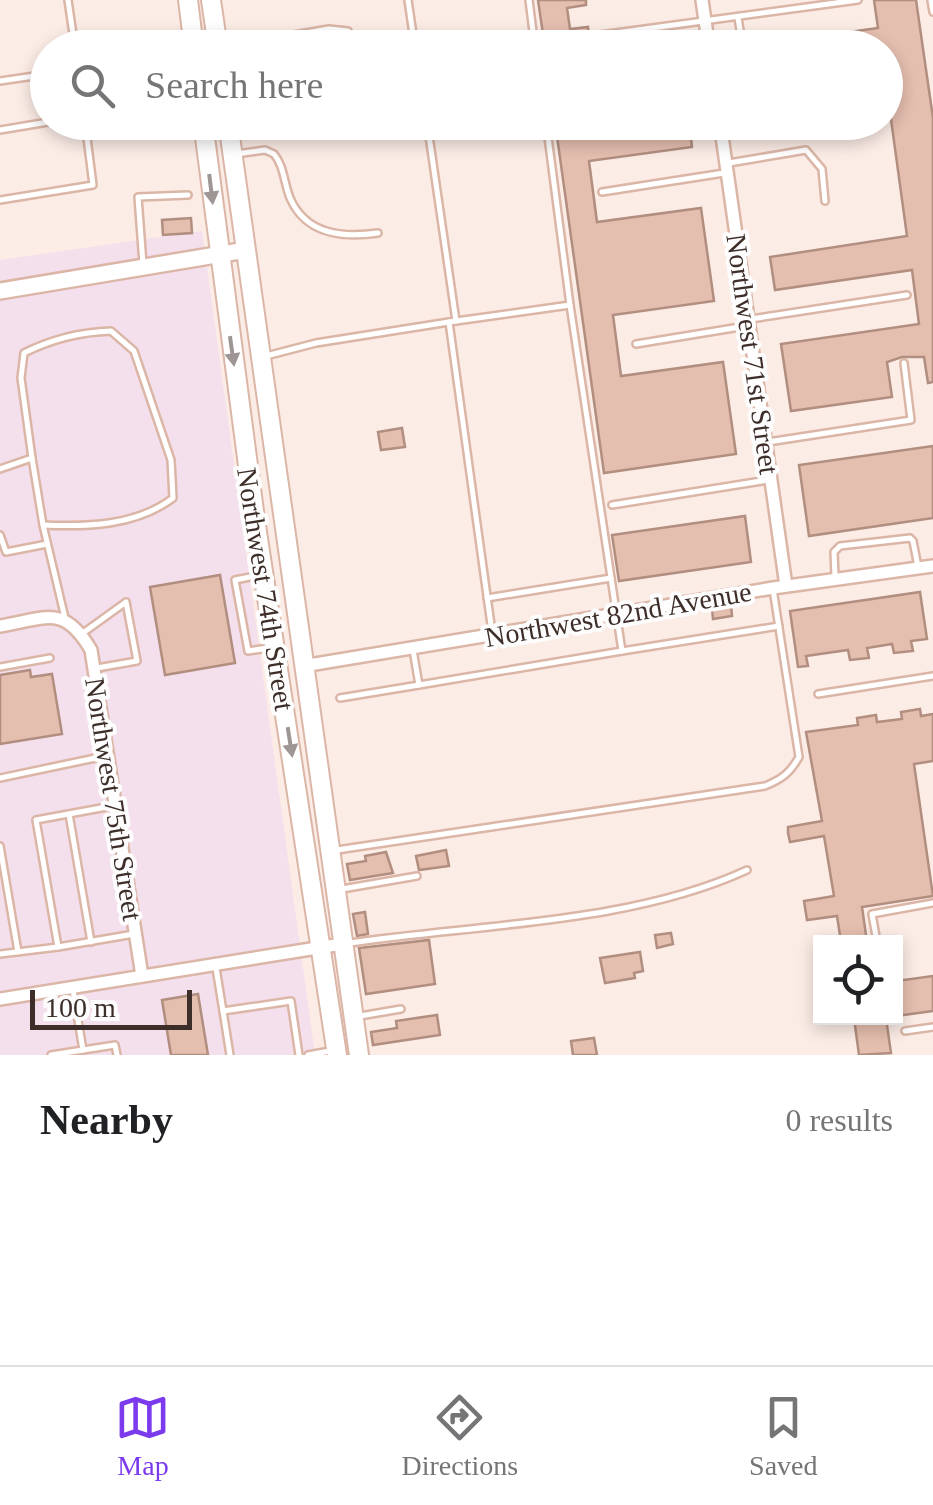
<!DOCTYPE html>
<style>
:root{--surface:#fff;--page:#f6f6f6;--text:#202124;--muted:#757577;--line:#e0e0e0;--accent:#7c3aed}
body{margin:0;font-family:Georgia,serif;background:var(--page);color:var(--text)}
.controls{position:absolute;right:30px;bottom:30px;display:grid;overflow:hidden;border-radius:0px;box-shadow:0 5px 15px #0003}
.controls button{width:90px;height:90px;display:grid;place-items:center;padding:0;border:0;border-bottom:2px solid var(--line);background:var(--surface);color:var(--text);font:50px sans-serif}
.scale{position:absolute;left:30px;bottom:25px;width:162px;box-sizing:border-box;padding-left:10px;border:5px solid #3d2e29;border-top:0;font-size:28px;line-height:35px;white-space:nowrap;color:#3d2e29;-webkit-text-stroke:8px #fdfdfd;paint-order:stroke}
.list{margin:0;padding:0;list-style:none}
h2{display:flex;justify-content:space-between;align-items:center;height:130px;margin:0;padding:0 40px;font-size:42px}
h2 small{font-size:32px;font-weight:400;color:var(--muted)}
.icon{flex:none;width:55px;height:55px;fill:none;stroke:currentColor;stroke-width:2;stroke-linecap:round;stroke-linejoin:round}
.map{position:relative;flex:none;width:933px;height:1055px;overflow:hidden}
.search{position:absolute;background:var(--surface);box-shadow:0 5px 15px #0003;left:30px;right:30px;top:30px;height:110px;display:flex;align-items:center;gap:25px;box-sizing:border-box;padding:0 35px;border-radius:55px;color:var(--muted);font-size:38px}
.sheet{height:310px;background:var(--surface)}
nav{display:flex;justify-content:space-around;align-items:center;box-sizing:border-box;height:140px;border-top:2px solid var(--line);background:var(--surface);font-size:28px;color:var(--muted)}
nav a{display:grid;justify-items:center;gap:5px}
nav .on{color:var(--accent)}
.map>svg:first-child{display:block}
.industrial{fill:#f4dfed}
.building{fill:#e4beaf;stroke:#b18e7f;stroke-width:2.5}
.lines{fill:none;stroke-linecap:round;stroke-linejoin:round}
.service-casing{stroke:#dbb6a7;stroke-width:10}
.minor-casing{stroke:#dbb6a7;stroke-width:16}
.secondary-casing{stroke:#dbb6a7;stroke-width:20}
.primary-casing{stroke:#dbb6a7;stroke-width:22}
.service{stroke:#fff;stroke-width:5}
.minor{stroke:#fff;stroke-width:11}
.secondary{stroke:#fff;stroke-width:15}
.primary{stroke:#fff;stroke-width:18}
.oneway{fill:#9e9694}
.labels{text-anchor:middle;stroke-width:8;stroke-linejoin:round;paint-order:stroke}
.street-label{font-size:28px;fill:#3d2e29;stroke:#fdfdfd}
</style>
<div class="map">
<svg width="933" height="1055" viewBox="0 0 933 1055">
<rect width="100%" height="100%" fill="#fcece6"/>
<!-- industrial -->
<path class="industrial" d="M202,231L315,1055H0V260Z"/>
<!-- building -->
<g class="building">
<path d="M538,0H586V5L567,8L570,29L588,27L590,45L545,48Z"/>
<path d="M874,0H916L933,118V382L928,383L924,357H902L887,362L892,397L791,411L781,344L919,324L912,270L775,290L770,257L907,236L886,83V48H777V42L878,28Z"/>
<path d="M555,122H689L692,147L589,161L597,222L701,208L714,301L613,315L621,376L723,362L736,454L604,473Z"/>
<path d="M191,218L192,233L163,235L162,220Z"/>
<path d="M402,428L405,447L381,450L378,432Z"/>
<path d="M933,446V518L809,536L799,465Z"/>
<path d="M745,516L751,562L619,581L612,535Z"/>
<path d="M220,575L235,663L165,675L150,587Z"/>
<path d="M920,592L927,639L911,641L913,651L894,653L892,644L867,648L869,658L850,660L848,650L806,656L808,666L798,667L790,611Z"/>
<path d="M731,605L732,616L713,619L712,608Z"/>
<path d="M30,670L31,677L52,674L62,734L0,744V675Z"/>
<path d="M920,709L921,716L933,714V761L914,764L933,896L862,907L867,942H841L837,916L807,920L804,901L834,896L824,836L790,842L788,833V827L822,821L806,732L858,725L857,718L876,715L877,722L902,719L901,712Z"/>
<path d="M446,850L449,866L419,870L416,856Z"/>
<path d="M386,852L393,873L350,880L347,864L366,861L365,856Z"/>
<path d="M365,912L368,934L357,936L353,914Z"/>
<path d="M671,933L673,944L657,948L655,935Z"/>
<path d="M429,940L435,984L366,994L359,948Z"/>
<path d="M640,952L643,971L634,973L635,978L605,983L600,958Z"/>
<path d="M933,976V1011L896,1016V981Z"/>
<path d="M198,994L208,1055H171L162,1000Z"/>
<path d="M437,1015L440,1035L373,1045L371,1032L397,1028L396,1021Z"/>
<path d="M854,1018H886L891,1053L859,1055Z"/>
<path d="M594,1038L597,1055H573L571,1041Z"/>
</g>
<g class="lines">
<!-- service casing -->
<g class="service-casing">
<g id="service">
<path d="M68,0L75,48"/>
<path d="M408,0L415,48"/>
<path d="M529,0L535,48"/>
<path d="M931,0L933,12"/>
<path d="M738,18L743,48"/>
<path d="M593,36L858,0"/>
<path d="M246,48L252,42L329,29L348,31L354,48"/>
<path d="M0,81L48,74"/>
<path d="M427,122L456,321"/>
<path d="M546,122L570,305"/>
<path d="M0,130L48,122"/>
<path d="M236,154L265,150L274,154C284,166 284,183 290,198C306,235 343,238 378,233"/>
<path d="M729,163L806,150L822,169L825,201"/>
<path d="M602,192L724,173"/>
<path d="M0,200L93,185L85,122"/>
<path d="M143,264L138,197L188,195"/>
<path d="M751,319L907,295"/>
<path d="M449,322L570,305L622,651L779,626"/>
<path d="M636,344L746,326"/>
<path d="M266,356L316,343L449,322L492,632"/>
<path d="M768,442L911,420L904,363"/>
<path d="M32,458L21,378L24,353C52,339 79,332 111,331L134,351L171,460L173,498C136,526 87,527 43,525"/>
<path d="M0,469L32,458L43,525L65,618"/>
<path d="M612,505L768,480"/>
<path d="M0,535L6,552L47,544"/>
<path d="M260,575L235,580L248,651L268,648"/>
<path d="M835,576L834,552L840,546L910,538L913,541L918,567"/>
<path d="M487,598L611,578"/>
<path d="M83,633L126,602L137,661L97,668"/>
<path d="M413,650L419,685L622,651"/>
<path d="M0,667L50,658"/>
<path d="M818,694L933,676"/>
<path d="M340,698L419,685"/>
<path d="M0,778L105,756"/>
<path d="M112,806L36,820L58,947L134,934"/>
<path d="M69,814L91,942"/>
<path d="M0,846L18,952"/>
<path d="M337,850L765,786C782,779 790,773 799,757L773,589"/>
<path d="M342,889L417,876"/>
<path d="M877,942L872,914L933,903"/>
<path d="M350,943C477,924 630,924 747,870"/>
<path d="M0,954L58,947"/>
<path d="M216,968L223,1011L291,1001L299,1055"/>
<path d="M73,990L83,1050L115,1045L117,1055"/>
<path d="M223,1011L230,1055"/>
<path d="M360,1016L401,1009"/>
<path d="M905,1031L933,1027"/>
<path d="M51,1055L83,1050"/>
<path d="M308,1055L330,1051"/>
</g>
</g>
<!-- minor casing -->
<g class="minor-casing">
<g id="minor">
<path d="M702,0L709,48"/>
<path d="M720,122L786,586"/>
<path d="M0,626C47,618 64,604 91,650L142,976"/>
<path d="M303,666L773,588L933,566"/>
<path d="M0,999L342,944"/>
</g>
</g>
<!-- secondary casing -->
<g class="secondary-casing">
<path id="secondary" d="M0,291L246,250"/>
</g>
<!-- primary casing -->
<g class="primary-casing">
<g id="primary">
<path d="M188,0L194,48"/>
<path d="M211,0L218,48"/>
<path d="M203,122L255,519L337,1055"/>
<path d="M228,122L359,1055"/>
</g>
</g>
<!-- service -->
<use href="#service" class="service"/>
<!-- minor -->
<use href="#minor" class="minor"/>
<!-- secondary -->
<use href="#secondary" class="secondary"/>
<!-- primary -->
<use href="#primary" class="primary"/>
</g>
<!-- one-way arrows -->
<defs><path id="oneway-solid" d="M-6-.8H1V-3.2L6.5 0L1 3.2V.8H-6Z" transform="scale(2.5)"/></defs>
<g class="oneway">
<use href="#oneway-solid" transform="translate(211 189) rotate(83)"/>
<use href="#oneway-solid" transform="translate(232 351) rotate(82)"/>
<use href="#oneway-solid" transform="translate(290 742) rotate(81)"/>
</g>
<g class="labels">
<!-- street labels -->
<g class="street-label">
<text transform="translate(753 354) rotate(82)" y="10">Northwest 71st Street</text>
<text transform="translate(266 589) rotate(81)" y="10">Northwest 74th Street</text>
<text transform="translate(618 614) rotate(-10)" y="10">Northwest 82nd Avenue</text>
<text transform="translate(114 799) rotate(81)" y="10">Northwest 75th Street</text>
</g>
</g>
</svg>
<div class="controls">
<button><svg class="icon" aria-label="locate" viewBox="0 0 24 24"><circle cx="12" cy="12" r="6"/><path d="M12 2v4M12 18v4M2 12h4M18 12h4"/></svg></button>
</div>
<div class="scale">100 m</div>
<div class="search"><svg class="icon" aria-label="search" viewBox="0 0 24 24"><circle cx="10" cy="10" r="6"/><path d="M15 15l6 6"/></svg>Search here</div>
</div>
<section class="sheet">
<h2>Nearby<small>0 results</small></h2>
<ul class="list">
</ul>
</section>
<nav>
<a class="on"><svg class="icon" aria-label="map" viewBox="0 0 24 24"><path d="M3 6l6-2 6 2 6-2v14l-6 2-6-2-6 2zM9 4v14M15 6v14"/></svg>Map</a>
<a><svg class="icon" aria-label="directions" viewBox="0 0 24 24"><path d="M12 3l9 9-9 9-9-9zM9 14v-3h6M13 9l2 2-2 2"/></svg>Directions</a>
<a><svg class="icon" aria-label="saved" viewBox="0 0 24 24"><path d="M7 4h10v16l-5-4-5 4z"/></svg>Saved</a>
</nav>
